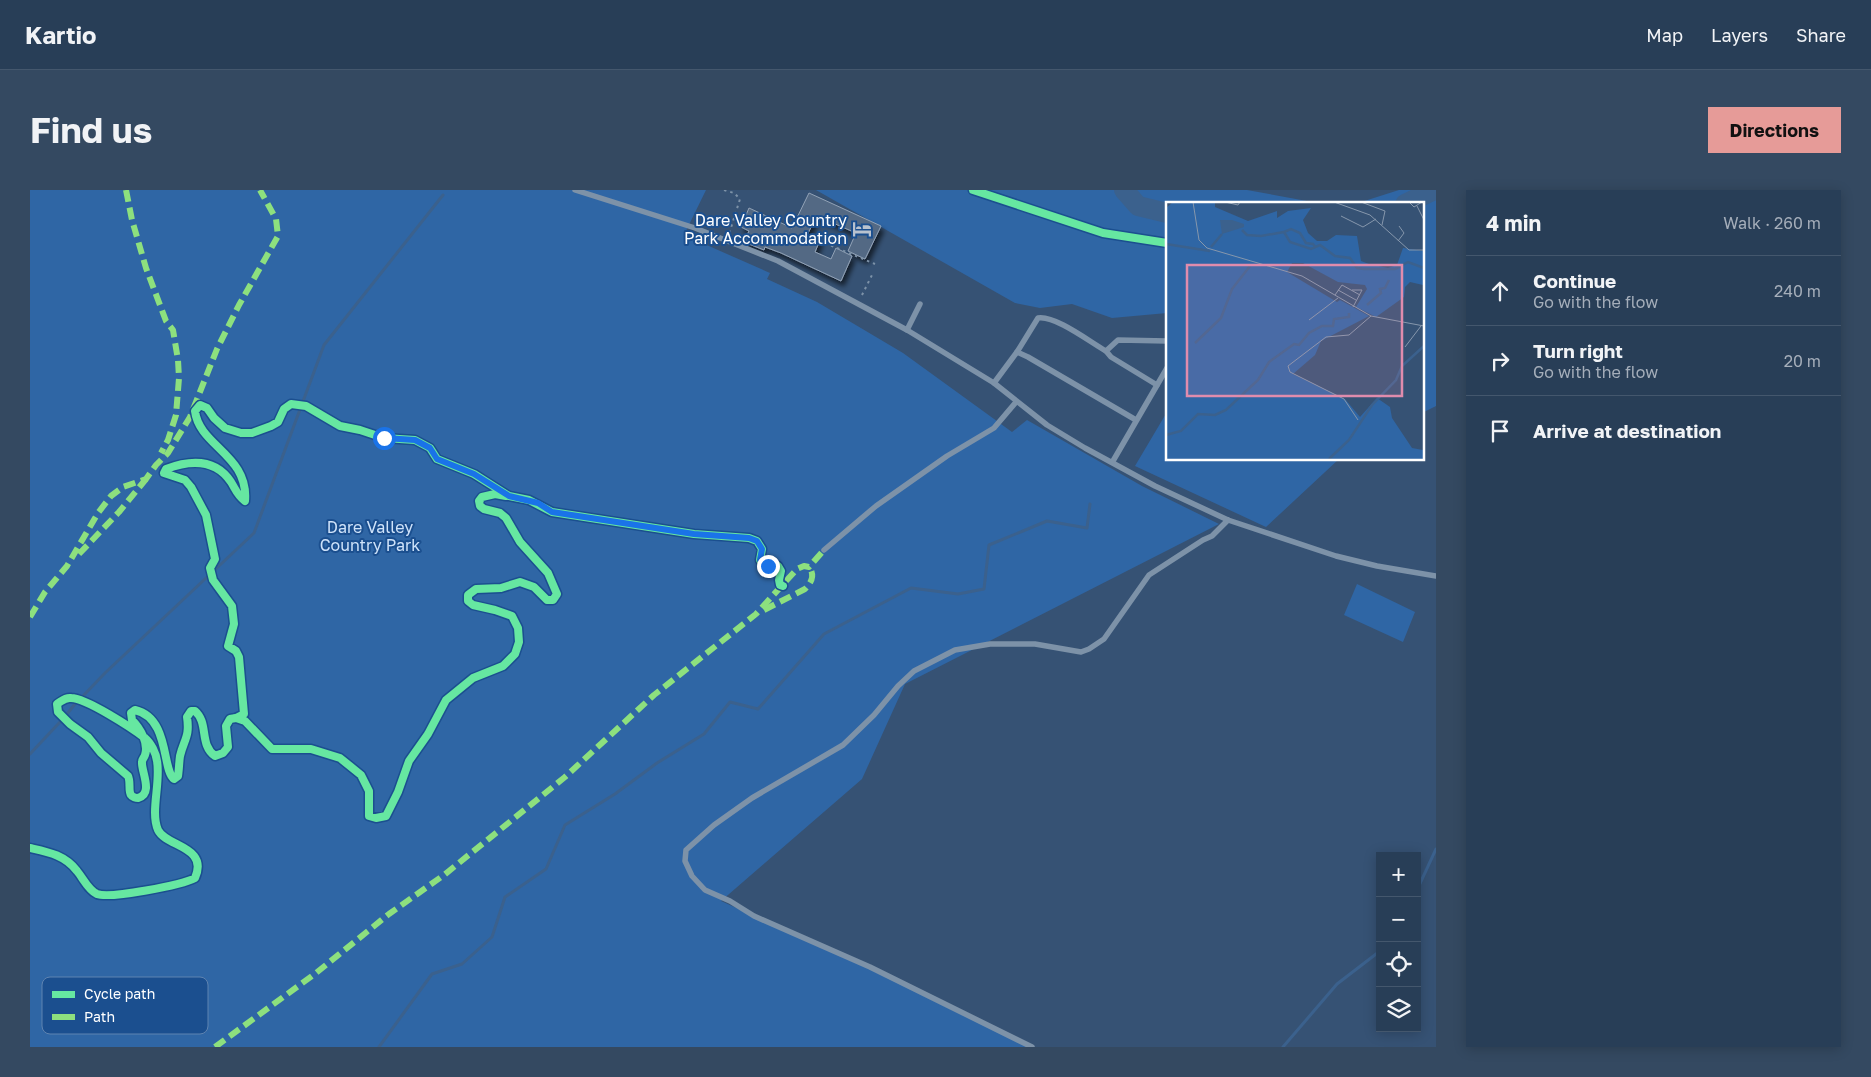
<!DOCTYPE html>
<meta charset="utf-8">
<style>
:root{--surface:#283e57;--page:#344961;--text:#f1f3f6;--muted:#a5aeba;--line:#44576d;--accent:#e69b98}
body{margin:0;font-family:"Golos Text",sans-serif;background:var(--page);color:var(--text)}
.controls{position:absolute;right:15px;bottom:15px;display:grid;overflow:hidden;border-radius:0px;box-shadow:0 2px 12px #0003}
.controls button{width:45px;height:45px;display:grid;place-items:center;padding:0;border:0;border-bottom:1px solid var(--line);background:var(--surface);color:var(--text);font:25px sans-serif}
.stop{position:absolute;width:15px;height:15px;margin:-11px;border:4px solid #1a73e8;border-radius:50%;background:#fff}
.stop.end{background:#1a73e8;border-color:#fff;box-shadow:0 1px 5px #0008}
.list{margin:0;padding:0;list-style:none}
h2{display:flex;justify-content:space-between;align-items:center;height:65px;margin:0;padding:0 20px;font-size:21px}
h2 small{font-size:16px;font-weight:400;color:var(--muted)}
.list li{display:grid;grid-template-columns:32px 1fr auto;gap:15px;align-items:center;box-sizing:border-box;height:70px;padding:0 20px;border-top:1px solid var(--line)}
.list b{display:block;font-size:19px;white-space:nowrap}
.list p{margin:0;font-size:16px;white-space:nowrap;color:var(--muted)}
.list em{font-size:16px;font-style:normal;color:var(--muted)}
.icon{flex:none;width:28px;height:28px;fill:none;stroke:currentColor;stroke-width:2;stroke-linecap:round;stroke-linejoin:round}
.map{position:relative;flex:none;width:1406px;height:857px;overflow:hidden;border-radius:0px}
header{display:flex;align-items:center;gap:30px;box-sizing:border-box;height:70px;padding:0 25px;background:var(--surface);border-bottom:1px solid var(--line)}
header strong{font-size:24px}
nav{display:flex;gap:28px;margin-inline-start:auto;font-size:18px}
.intro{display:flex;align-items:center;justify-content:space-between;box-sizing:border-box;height:120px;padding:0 30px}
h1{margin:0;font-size:35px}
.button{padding:12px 22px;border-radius:0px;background:var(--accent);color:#111;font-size:18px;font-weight:700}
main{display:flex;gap:30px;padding:0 30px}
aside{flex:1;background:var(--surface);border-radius:0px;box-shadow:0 2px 12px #0003}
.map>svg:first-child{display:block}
.green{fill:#2f66a5}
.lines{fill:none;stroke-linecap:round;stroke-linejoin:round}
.stream{stroke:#3b618d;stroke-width:3}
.river{stroke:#3b618d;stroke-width:20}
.building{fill:#526984;stroke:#92a2b6;filter:url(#shadow)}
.path{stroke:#7d92a8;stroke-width:2;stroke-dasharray:2.5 4;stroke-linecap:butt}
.lane{stroke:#7d92a8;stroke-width:5.5}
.quiet{stroke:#8de07e;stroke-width:6;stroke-dasharray:12 6;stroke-linecap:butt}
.cycleway-casing{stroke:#1b4f8f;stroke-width:11}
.cycleway{stroke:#66e7a1;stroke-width:8}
.route{stroke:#1a73e8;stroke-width:6}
.labels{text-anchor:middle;stroke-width:4;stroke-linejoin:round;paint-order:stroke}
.poi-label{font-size:16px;fill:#fff;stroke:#1b4f8f;text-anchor:end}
.park-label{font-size:16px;fill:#cfe3fa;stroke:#1b4f8f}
.inset-river{fill:none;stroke:#3b618d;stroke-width:2.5}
.inset-road{fill:none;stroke:#8697ac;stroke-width:1}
.view{fill:#e08cad;fill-opacity:0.15;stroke:#e08cad;stroke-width:2.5}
.inset-edge{fill:none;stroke:#fff;stroke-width:2.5}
.key{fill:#1b4f8f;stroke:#5f84b1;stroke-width:1}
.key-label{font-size:14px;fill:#fff}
</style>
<header>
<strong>Kartio</strong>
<nav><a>Map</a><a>Layers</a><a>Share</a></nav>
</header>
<div class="intro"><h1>Find us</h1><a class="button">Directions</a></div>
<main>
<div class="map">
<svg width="1406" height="857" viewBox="0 0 1406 857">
<defs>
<filter id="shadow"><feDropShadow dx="3" dy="5" stdDeviation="2.5" flood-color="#0009"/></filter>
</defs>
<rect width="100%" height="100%" fill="#365274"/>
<!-- green -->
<g class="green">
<path d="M0,0H676L654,45L740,83L737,89L787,112L873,163L982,242L997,230L1112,296L1189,334L875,494L832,589L691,711L913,812L998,857H0Z"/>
<path d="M786,0H1217L1293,14H1137V123L1082,128L1042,114L1010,118L985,113Z"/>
<path d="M1369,0H1406V216L1392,223V14H1325Z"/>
<path d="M1137,222V269H1309L1236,337L1105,276Z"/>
<path d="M1327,394L1385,422L1373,452L1314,425Z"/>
</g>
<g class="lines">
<!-- stream -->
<g class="stream">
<path d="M53,506L75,483L224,343L294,155L413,5"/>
<path d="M37,524L45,514"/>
<path d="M0,564L30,532"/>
<path d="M1387,700L1406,659"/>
<path d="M349,857L402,784L432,774L462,747L475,707L516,679L535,635L585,604L627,573L674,544L700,512L728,519L794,444L881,398L928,404L954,399L959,355L1017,331L1057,338L1060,314"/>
<path d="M1253,857L1307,794L1350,761"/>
</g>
<!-- river -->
<g class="river">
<path d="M1094,0L1108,16L1137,23"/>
<path d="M1375,14L1404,0"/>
</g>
</g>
<!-- building -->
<path class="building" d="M779,3L851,36L835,69L818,61L826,43L787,26L777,45L790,50L785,62L801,69L806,58L822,66L811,91L751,63L735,57L734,60L714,52L719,41L711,37L719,18L762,38Z"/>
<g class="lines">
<!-- path -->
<g class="path">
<path d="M694,0L704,3L710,9L699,44"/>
<path d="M795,53L845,74"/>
<path d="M832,105L842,85"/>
</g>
<!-- lane -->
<g class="lane">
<path d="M545,0L665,38L748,71L877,140L964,193L1017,235L1055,258L1125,296L1198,330L1306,366L1347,376L1406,386"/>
<path d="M877,140L890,114"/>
<path d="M1076,161L1088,150L1137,151"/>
<path d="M987,162L998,167L1106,230"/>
<path d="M964,193L987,162L1008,128C1025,125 1060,152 1076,161L1081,167L1127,195"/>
<path d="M1083,271L1137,178"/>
<path d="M794,360L846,316L917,266L964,238L986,212"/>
<path d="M1002,857L840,777L724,726L700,711L675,700L662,686L655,671L656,660L684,635L722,608L813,555L844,525L868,496L884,481L925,460L960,454H1005L1051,462L1059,459L1074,449L1119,385L1173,350L1182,346L1198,330"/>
</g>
<!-- quiet -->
<g class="quiet">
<path d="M96,0L102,30L116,78L136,131L143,140L148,170L149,188L146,225L138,250L131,263"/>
<path d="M49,364L89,322L116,289"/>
<path d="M734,420L775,399C782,392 785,385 779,377"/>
<path d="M0,427L15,402L37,376L68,323L81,306L93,297L116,289L126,275L138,263L160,227L187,159L209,115L248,46L246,29L230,0"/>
<path d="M185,857L286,783L359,724L414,685L482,630L535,587L624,505L726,424L767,379L774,376L779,377L794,360"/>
</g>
<!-- cycleway casing -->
<g class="cycleway-casing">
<g id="cycleway">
<path d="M943,0L1073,43L1137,53"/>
<path d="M206,528L215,531L242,559H281L310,568L331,585L339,601V626L346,628L356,626L368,602L379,571L398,544L416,510L443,488L473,476L485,464L489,452L488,438L482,426L465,420L443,415L438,411V405L446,399L471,398L490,392L504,397L517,410H523L527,404L518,383L490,352L476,328L470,323L454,319L450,316L449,311L452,307L465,304L476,306"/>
<path d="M0,658C18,662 35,665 47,681C53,688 58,700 67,704C80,709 152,695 165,688C179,656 136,657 128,640C120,622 131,592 127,571C126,563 121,553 115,548C102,538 56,508 41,508C35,507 32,511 27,514L28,522L40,534L58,547L71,563L98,586C101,592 98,601 101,605C102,607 106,608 108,608C124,604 111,581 112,572C112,569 114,568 115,565C119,553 110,538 102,530L101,523L105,520C140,528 132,581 144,589L148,586C149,580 149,573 150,566C154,549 160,547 157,527L161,521H165C179,533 169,555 185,566L193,563L198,557L196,536L200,529L206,528L214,524L209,467L206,461L198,456L204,434L202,416L183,390L180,378L185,369L176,325L161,297L155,290L134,283L136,279C160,270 185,268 201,292C206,300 207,305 215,311C219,265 169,256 165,221L170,215L177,218L184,228L195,238L211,243H222L241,236L248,232L254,219L261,214L276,216L310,236L330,240L354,248L385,250L400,258L407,269L444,284L479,306L499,310L522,322L664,344L719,348L727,351L732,359L730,370L733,374L738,376L744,374L748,376L751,381L749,390L750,395L753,396"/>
</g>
</g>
<!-- cycleway -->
<use href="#cycleway" class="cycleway"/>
</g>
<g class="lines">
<!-- route -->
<path class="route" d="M354,248L385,250L400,258L407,269L444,284L479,306L508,313L522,322L664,344L719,348L727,351L732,359L730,370L733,374L738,376"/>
</g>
<!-- icons -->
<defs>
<g id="hotel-bare" transform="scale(1.5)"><path d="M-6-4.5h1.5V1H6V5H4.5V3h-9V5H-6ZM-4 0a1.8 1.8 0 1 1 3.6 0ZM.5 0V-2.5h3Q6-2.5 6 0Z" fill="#b9c2ce" stroke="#1b4f8f" stroke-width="2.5" paint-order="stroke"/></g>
</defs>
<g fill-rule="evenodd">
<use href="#hotel-bare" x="832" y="39"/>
</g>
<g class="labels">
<!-- poi labels -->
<g class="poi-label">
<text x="817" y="36">Dare Valley Country<tspan x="817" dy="18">Park Accommodation</tspan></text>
</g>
<!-- park labels -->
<g class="park-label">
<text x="340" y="343">Dare Valley<tspan x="340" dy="18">Country Park</tspan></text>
</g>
</g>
<!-- overview -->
<g transform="translate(1136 12)">
<rect width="258" height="258" fill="#365274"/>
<path d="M7,0H49V5L82,19L111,9V16L122,9L145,6L137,18L142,31L151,39H161L170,33L191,34L195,59L203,62L222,66L231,63L237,46L257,49V83L244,80L239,85L238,95L210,115L190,105L201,87L199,83L172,80L137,61H126L121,70L171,100L174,98L203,114L155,139L149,153L127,172L179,197L194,215L211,196L224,205L226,216L246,246L257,248V257H0V6Z" fill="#2f66a5"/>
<path d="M54,18H66L78,22V25L56,32Z" fill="#3b618d"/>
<path class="inset-river" d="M76,28L81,33L95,34L118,30L124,40L145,47L154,43L169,54L184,56L191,66L198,67H229L242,60L258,66M118,30L125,27L134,31L140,41L147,42L150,46M0,42L44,49M45,45L56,32M201,103L215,91L214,87L219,86L223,78M29,141L55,116L66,87L84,64M0,233L15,229L32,212L49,213L60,208L92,178L103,160L128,142L133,143L143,131L156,124H167L168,117L183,115V111M163,257L183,238L206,203L230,178L236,164L258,144"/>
<path class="inset-road" d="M27,0L33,38L41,46L136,74L205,114L258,124M59,0L72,3L74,0M168,0L204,13L243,48H258M195,0L219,9L216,23M243,0L248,5L256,0M251,4L258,18M175,14L197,25L210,17M232,39L238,31L233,24M172,88L190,98M186,88H196L187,105M169,93L176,83L194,93M143,118L172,96M239,145L255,124M192,218L178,197L124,170L122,164L160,135L183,133L205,114"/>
<path class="view" d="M21,63H236V194H21Z"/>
<rect width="258" height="258" class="inset-edge"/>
</g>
<!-- legend -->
<rect x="12" y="787" width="166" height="57" rx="8" class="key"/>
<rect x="22" y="801" width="23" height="7" fill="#66e7a1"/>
<rect x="22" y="824" width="23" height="6" fill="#8de07e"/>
<g class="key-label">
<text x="54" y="809">Cycle path</text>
<text x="54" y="832">Path</text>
</g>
</svg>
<div class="controls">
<button>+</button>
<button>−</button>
<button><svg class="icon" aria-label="locate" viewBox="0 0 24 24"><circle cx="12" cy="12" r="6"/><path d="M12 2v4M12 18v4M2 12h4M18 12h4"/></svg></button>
<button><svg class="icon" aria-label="layers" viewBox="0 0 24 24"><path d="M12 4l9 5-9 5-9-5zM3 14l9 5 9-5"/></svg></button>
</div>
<div class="stop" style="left:354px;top:248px"></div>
<div class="stop end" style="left:738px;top:376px"></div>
</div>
<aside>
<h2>4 min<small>Walk · 260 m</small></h2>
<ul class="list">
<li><svg class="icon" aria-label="ahead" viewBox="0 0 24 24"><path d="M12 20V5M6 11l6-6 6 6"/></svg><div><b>Continue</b><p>Go with the flow</p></div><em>240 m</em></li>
<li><svg class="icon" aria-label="right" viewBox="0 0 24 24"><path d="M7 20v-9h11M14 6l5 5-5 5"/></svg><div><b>Turn right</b><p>Go with the flow</p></div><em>20 m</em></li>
<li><svg class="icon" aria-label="arrive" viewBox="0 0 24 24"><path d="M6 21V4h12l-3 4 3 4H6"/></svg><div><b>Arrive at destination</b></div></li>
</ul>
</aside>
</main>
